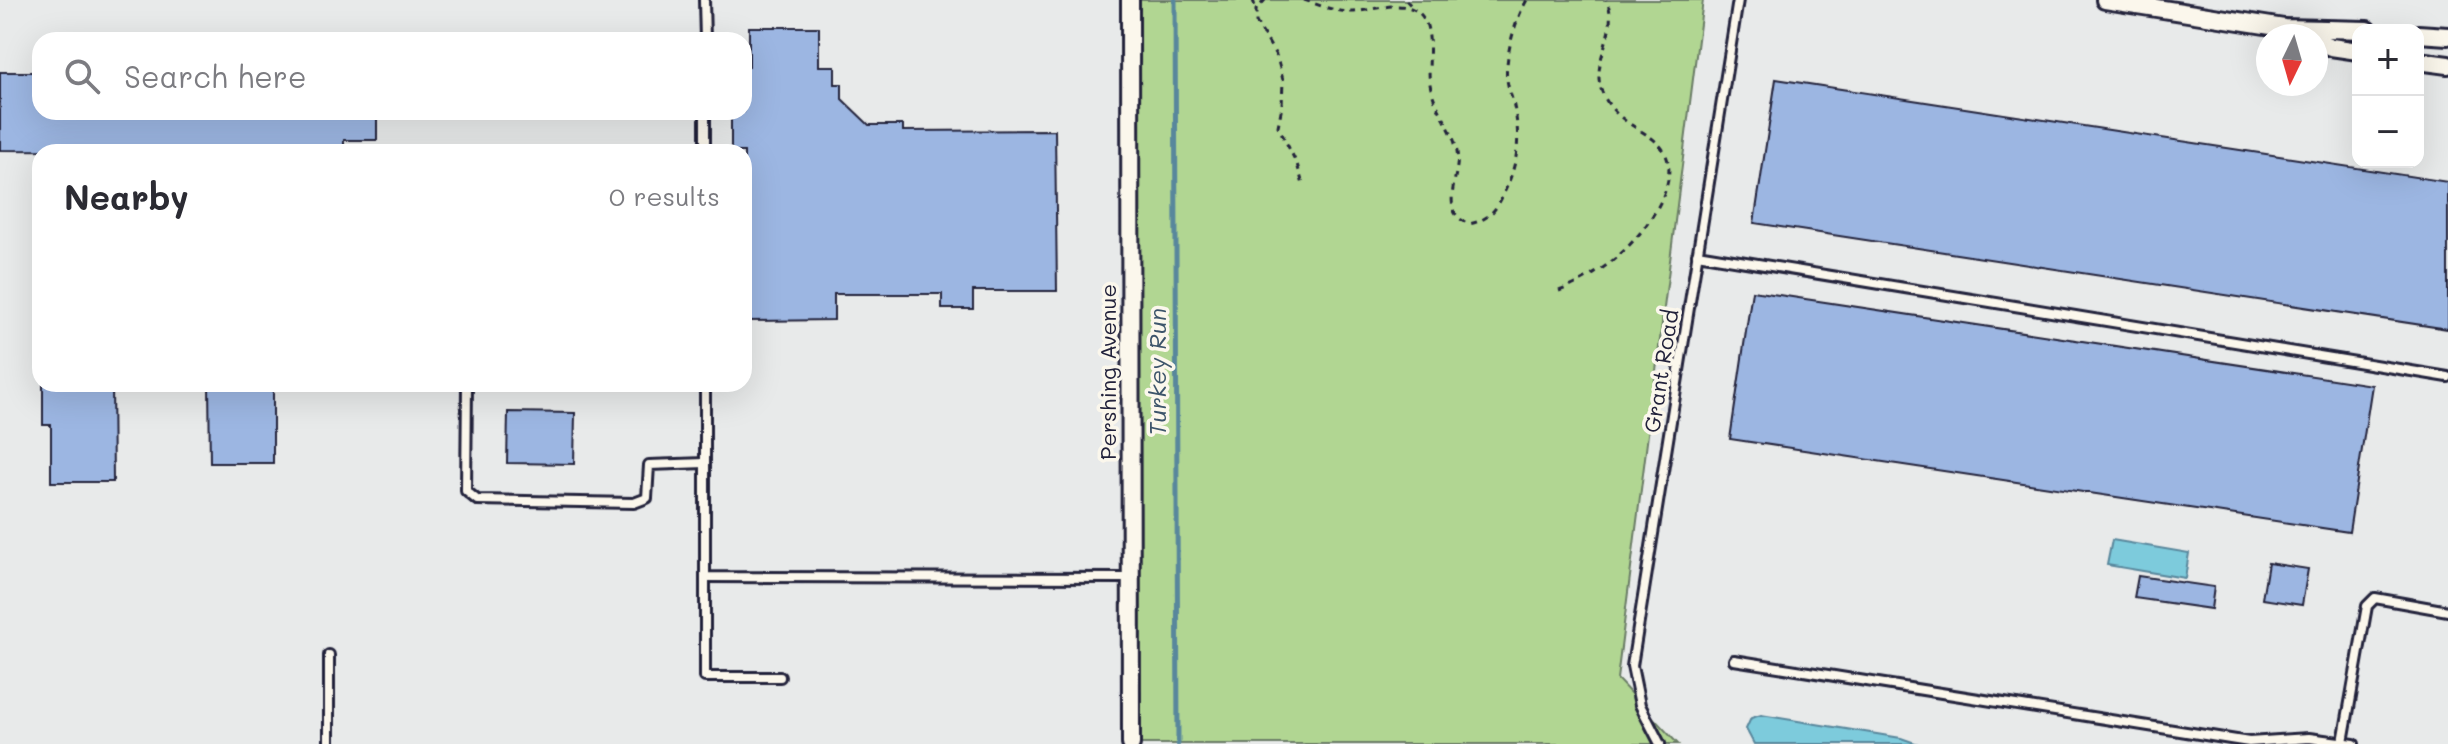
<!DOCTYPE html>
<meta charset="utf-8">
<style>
:root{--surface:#fff;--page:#f2f2f3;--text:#2b2b33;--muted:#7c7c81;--line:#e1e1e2}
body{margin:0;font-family:Mali,sans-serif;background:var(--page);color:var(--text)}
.controls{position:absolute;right:24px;top:24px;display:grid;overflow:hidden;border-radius:16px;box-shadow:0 8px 32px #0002}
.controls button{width:72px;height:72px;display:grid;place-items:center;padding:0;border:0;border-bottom:2px solid var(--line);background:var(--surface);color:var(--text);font:40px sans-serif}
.compass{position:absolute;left:2256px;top:24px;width:72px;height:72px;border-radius:50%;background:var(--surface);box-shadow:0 8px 32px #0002;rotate:185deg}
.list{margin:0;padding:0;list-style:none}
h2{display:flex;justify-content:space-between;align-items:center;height:104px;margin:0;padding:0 32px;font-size:34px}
h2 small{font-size:26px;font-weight:400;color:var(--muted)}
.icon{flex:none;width:44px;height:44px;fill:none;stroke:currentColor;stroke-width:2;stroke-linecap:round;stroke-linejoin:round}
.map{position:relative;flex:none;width:2448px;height:744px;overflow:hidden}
.search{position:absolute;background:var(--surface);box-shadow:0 8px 32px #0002;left:32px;top:32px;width:720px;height:88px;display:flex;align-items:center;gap:20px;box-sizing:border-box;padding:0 28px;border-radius:24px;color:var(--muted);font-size:30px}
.panel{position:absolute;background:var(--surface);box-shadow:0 8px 32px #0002;left:32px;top:144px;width:720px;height:248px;border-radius:24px}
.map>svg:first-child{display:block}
.green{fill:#b1d692;stroke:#6a7c66;stroke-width:2}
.water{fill:#7dcbdc;stroke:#59879c;stroke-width:2}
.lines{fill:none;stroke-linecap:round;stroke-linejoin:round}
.stream{stroke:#59879c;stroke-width:5}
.building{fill:#9cb6e2;stroke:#22223b;stroke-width:2}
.lane-casing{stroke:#22223b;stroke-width:14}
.street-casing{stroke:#22223b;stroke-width:22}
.path{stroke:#22223b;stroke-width:3;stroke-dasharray:6 6;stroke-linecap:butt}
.lane{stroke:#fbf7ec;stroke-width:8}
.street{stroke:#fbf7ec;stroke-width:16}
.labels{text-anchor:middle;stroke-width:7;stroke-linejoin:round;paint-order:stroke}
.street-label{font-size:22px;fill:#22223b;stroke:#fbf7ec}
.water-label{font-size:24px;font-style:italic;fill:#3d556b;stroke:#fbf7ec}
</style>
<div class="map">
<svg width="2448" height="744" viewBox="0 0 2448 744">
<rect width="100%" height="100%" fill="#e8eaea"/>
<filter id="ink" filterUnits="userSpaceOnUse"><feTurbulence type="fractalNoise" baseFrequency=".0125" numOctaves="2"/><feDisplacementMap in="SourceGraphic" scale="16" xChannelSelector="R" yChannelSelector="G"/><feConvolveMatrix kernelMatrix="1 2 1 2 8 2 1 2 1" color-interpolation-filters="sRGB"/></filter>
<g filter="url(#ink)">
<!-- green -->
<path class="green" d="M1130,0H1703L1617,679L1678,744H1131Z"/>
<!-- water -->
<g class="water">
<path d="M2112,540L2189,553L2185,578L2107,565Z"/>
<path d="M1761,715L1901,738L1918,744H1754L1746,729L1751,718Z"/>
</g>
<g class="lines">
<!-- stream -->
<path class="stream" d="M1175,0L1178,744"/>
</g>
<!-- building -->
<g class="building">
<path d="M749,27H819V66H835V84H842V99L869,125H903V131L1055,130L1057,291H973V309H942V294H834V320L744,321V152H731V112H744V67H749Z"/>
<path d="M0,72H40V112H377V140H344V152L0,150Z"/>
<path d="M1776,79L2448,182V329L1754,223Z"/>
<rect x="581" y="150" width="88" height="2"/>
<path d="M1752,291L2372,385L2349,532L1730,439Z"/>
<path d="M43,384H112L113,482H51V425H43Z"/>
<path d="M209,384H273V463H210Z"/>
<path d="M508,412L575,413L574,464L507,463Z"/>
<path d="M2268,563L2308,569L2302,605L2262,599Z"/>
<path d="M2138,576L2214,587L2211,609L2134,598Z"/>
</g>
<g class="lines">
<!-- lane casing -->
<g class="lane-casing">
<g id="lane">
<path d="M704,0L705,40"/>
<path d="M705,112V152"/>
<path d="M1697,254L2448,377"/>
<path d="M467,384L466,491L477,500L634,503L647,498L649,465L705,463"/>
<path d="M705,384V577L1130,578"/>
<path d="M705,577V677H780"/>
<path d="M329,655V744"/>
<path d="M1734,660L2249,742L2309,738L2354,744"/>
<path d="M2343,742L2367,606L2375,598L2448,611"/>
<path d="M1660,744L1640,705L1632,666L1738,0"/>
</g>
</g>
<!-- street casing -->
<g class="street-casing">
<g id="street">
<path d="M1130,0L1131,744"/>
<path d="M2105,0L2284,28L2367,30"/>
<path d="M2418,34L2448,36"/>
<path d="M2316,41L2331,47L2358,51"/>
<path d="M2418,61L2448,65"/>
</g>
</g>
<!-- path -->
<g class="path">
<path d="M1253,0L1256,10"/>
<path d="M1265,0L1256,10V22L1277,57L1283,80L1282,106L1278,126L1297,164L1304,188"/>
<path d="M1304,0C1319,5 1335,12 1352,12C1370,11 1396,1 1413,9C1438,20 1426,63 1430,84C1434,108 1453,127 1457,152C1460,170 1449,190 1453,207C1455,217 1461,220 1469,224C1489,220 1496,210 1504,193C1519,161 1521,136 1513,102C1509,90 1505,78 1507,65C1509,43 1516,19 1527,0"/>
<path d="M1406,0L1414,9"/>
<path d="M1559,291C1578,284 1596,274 1612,261C1639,240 1682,187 1665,153C1653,129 1614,127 1601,89C1591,59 1621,28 1606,0"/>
</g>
<!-- lane -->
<use href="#lane" class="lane"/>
<!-- street -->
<use href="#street" class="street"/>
</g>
</g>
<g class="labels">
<!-- street labels -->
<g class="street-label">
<text transform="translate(1661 371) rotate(-81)" y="8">Grant Road</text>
<text transform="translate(1108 372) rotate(-90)" y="8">Pershing Avenue</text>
</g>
<!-- water labels -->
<g class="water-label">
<text transform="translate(1158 372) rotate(-90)" y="8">Turkey Run</text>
</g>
</g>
</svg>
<div class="controls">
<button>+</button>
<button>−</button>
</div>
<svg class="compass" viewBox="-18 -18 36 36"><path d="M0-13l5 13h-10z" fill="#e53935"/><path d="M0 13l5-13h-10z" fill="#7c7c81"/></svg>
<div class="search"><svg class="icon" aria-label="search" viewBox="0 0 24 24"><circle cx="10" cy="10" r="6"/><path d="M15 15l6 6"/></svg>Search here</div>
<section class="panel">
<h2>Nearby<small>0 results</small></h2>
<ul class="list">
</ul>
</section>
</div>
